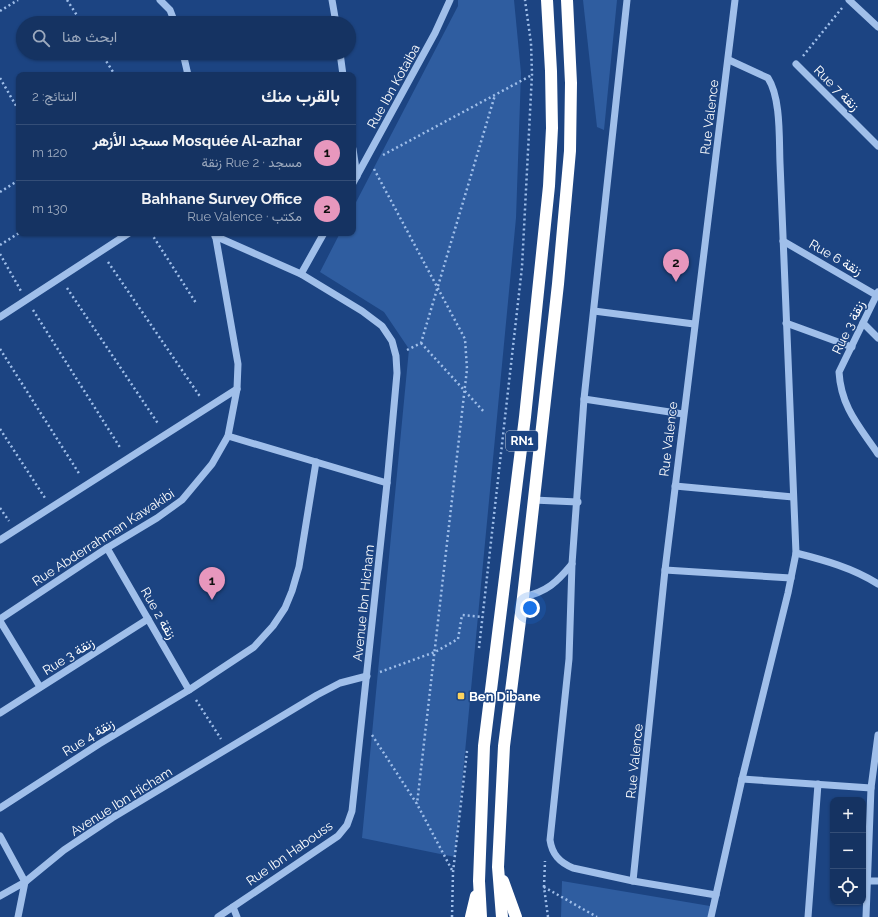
<!DOCTYPE html>
<html lang="ar">
<meta charset="utf-8">
<style>
:root{--surface:#153362;--page:#223f6b;--text:#f1f3f6;--muted:#9daabe;--line:#344e77;--accent:#e797bd}
body{margin:0;font-family:Raleway,Vazirmatn,sans-serif;background:var(--page);color:var(--text);direction:rtl}
.controls{position:absolute;right:12px;bottom:12px;display:grid;overflow:hidden;border-radius:8px;box-shadow:0 1px 3px #0004}
.controls button{width:36px;height:36px;display:grid;place-items:center;padding:0;border:0;border-bottom:1px solid var(--line);background:var(--surface);color:var(--text);font:20px sans-serif}
.you{position:absolute;left:530px;top:608px;width:14px;height:14px;margin:-10px;border:3px solid #fff;border-radius:50%;background:#1a73e8;box-shadow:0 0 0 6px #1a73e833}
.badge{display:grid;place-items:center;width:26px;height:26px;border-radius:50%;background:var(--accent);color:#111;font-size:13px;font-weight:700}
.pin{position:absolute;translate:-50% -33px;filter:drop-shadow(0 1px 2px #0008)}
.pin::after{content:'';position:absolute;top:21px;width:14px;height:12px;background:inherit;clip-path:polygon(0 0,100% 0,50% 100%)}
.list{margin:0;padding:0;list-style:none}
h2{display:flex;justify-content:space-between;align-items:center;height:52px;margin:0;padding:0 16px;font-size:17px}
h2 small{font-size:13px;font-weight:400;color:var(--muted)}
.list li{display:grid;grid-template-columns:26px 1fr auto;gap:12px;align-items:center;box-sizing:border-box;height:56px;padding:0 16px;border-top:1px solid var(--line)}
.list b{display:block;font-size:15px;white-space:nowrap}
.list p{margin:0;font-size:13px;white-space:nowrap;color:var(--muted)}
.list em{font-size:13px;font-style:normal;color:var(--muted)}
.icon{flex:none;width:22px;height:22px;fill:none;stroke:currentColor;stroke-width:2;stroke-linecap:round;stroke-linejoin:round}
.map{position:relative;flex:none;width:878px;height:917px;overflow:hidden;direction:ltr}
.search{position:absolute;background:var(--surface);box-shadow:0 1px 3px #0004;left:16px;top:16px;width:340px;height:44px;display:flex;align-items:center;gap:10px;box-sizing:border-box;padding:0 14px;border-radius:22px;color:var(--muted);font-size:15px}
.panel{position:absolute;background:var(--surface);box-shadow:0 1px 3px #0004;left:16px;top:72px;width:340px;height:164px;border-radius:8px;direction:rtl}
.map>svg:first-child{display:block}
.green{fill:#2f5da0}
.lines{fill:none;stroke-linecap:round;stroke-linejoin:round}
.path{stroke:#a0bfea;stroke-width:2.5;stroke-dasharray:2 3;stroke-linecap:butt}
.minor{stroke:#a0bfea;stroke-width:7}
.highway{stroke:#fff;stroke-width:12}
.poi-dot{fill:#fbd35e;stroke:#1c4482;stroke-width:1.5}
.labels{text-anchor:middle;stroke-width:3;stroke-linejoin:round;paint-order:stroke}
.shield{fill:#1c4482;stroke:#bbc7da;stroke-width:1}
.shield-label{font-size:12px;font-weight:bold;fill:#fff}
.street-label{font-size:13px;fill:#fff;stroke:#1c4482}
.poi-label{font-size:13px;font-weight:bold;fill:#fff;stroke:#1c4482;text-anchor:start}
</style>
<div class="map">
<svg width="878" height="917" viewBox="0 0 878 917">
<rect width="100%" height="100%" fill="#1c4482"/>
<!-- green -->
<g class="green">
<path d="M458,0H514L521,73L516,218L455,857L362,838L409,349L384,312L320,272L340,233H353V208L458,6Z"/>
<path d="M583,0H617L604,130L597,127Z"/>
<path d="M562,881L710,906L708,917H561Z"/>
</g>
<g class="lines">
<!-- path -->
<g class="path">
<path d="M67,0L82,23"/>
<path d="M0,11L18,0"/>
<path d="M101,53L115,75"/>
<path d="M803,56L842,8"/>
<path d="M0,78L19,111"/>
<path d="M383,155L532,75"/>
<path d="M374,169L465,339L467,369L417,804"/>
<path d="M0,192L19,180"/>
<path d="M151,233L196,303"/>
<path d="M0,245L19,233"/>
<path d="M0,254L21,291"/>
<path d="M108,262L201,398"/>
<path d="M67,288L159,425"/>
<path d="M33,310L121,449"/>
<path d="M421,343L485,413"/>
<path d="M0,349L80,475"/>
<path d="M407,350L421,343L495,95"/>
<path d="M0,429L45,498"/>
<path d="M0,508L9,521"/>
<path d="M479,648L522,267L532,74L531,43L525,0"/>
<path d="M380,672L435,652L458,639L462,615L483,617"/>
<path d="M196,700L221,739"/>
<path d="M372,735L417,804L453,872"/>
<path d="M544,887L545,861"/>
<path d="M452,917L453,872L467,751"/>
<path d="M548,917L544,887L597,917"/>
</g>
<!-- minor -->
<g class="minor">
<path d="M160,0L170,10L175,23"/>
<path d="M332,0L336,23"/>
<path d="M627,0L584,399L572,564L569,659L550,840C552,854 559,862 573,868L633,881L716,895"/>
<path d="M849,0L878,27"/>
<path d="M183,53L188,75"/>
<path d="M340,53L343,75"/>
<path d="M796,64L878,146"/>
<path d="M353,149L357,176"/>
<path d="M353,183L435,33L450,0"/>
<path d="M215,236L301,274L362,311L382,326L392,341L396,356L397,373L387,483L352,811L347,825L338,836L218,917"/>
<path d="M783,241L876,295"/>
<path d="M301,274L324,233"/>
<path d="M878,292L839,372C841,407 859,426 878,454"/>
<path d="M594,311L694,324"/>
<path d="M0,317L129,233"/>
<path d="M786,323L852,347"/>
<path d="M863,323L878,338"/>
<path d="M584,399L683,414"/>
<path d="M228,436L387,483"/>
<path d="M675,486L793,497"/>
<path d="M533,500L578,502"/>
<path d="M0,540L237,389"/>
<path d="M107,548L189,690"/>
<path d="M796,553C824,560 853,568 878,584"/>
<path d="M665,570L791,578"/>
<path d="M523,597C547,592 557,582 572,564"/>
<path d="M0,619L107,548L157,518L182,500L212,464L228,436L237,389L238,364L215,233"/>
<path d="M0,621L40,687"/>
<path d="M0,713L148,619"/>
<path d="M742,779L871,788"/>
<path d="M0,808L99,744L189,690L254,647L273,626L285,608L292,591L299,567L316,462"/>
<path d="M0,836L25,882"/>
<path d="M633,881L665,570L735,0"/>
<path d="M868,881H878"/>
<path d="M0,896L25,882L64,850L112,818L317,695L340,683L367,676"/>
<path d="M233,907L237,917"/>
<path d="M18,917L25,882"/>
<path d="M711,917L742,779L788,593L796,553L780,163C779,139 781,98 768,78L729,60"/>
<path d="M808,917L818,784"/>
<path d="M866,917L871,788L878,735"/>
</g>
<!-- highway -->
<g class="highway">
<path d="M503,881L516,917"/>
<path d="M471,917L476,896"/>
<path d="M481,917L479,881L484,746L525,417L549,186L552,128L551,71L547,0"/>
<path d="M502,917L498,867L504,746L523,597L558,284L570,151L571,83L567,0"/>
</g>
</g>
<!-- markers -->
<rect class="poi-dot" x="457" y="692" width="8" height="8" rx="2"/>
<g class="labels">
<!-- shield labels -->
<rect class="shield" x="506" y="431" width="32" height="20" rx="3"/>
<g class="shield-label">
<text x="522" y="445">RN1</text>
</g>
<!-- street labels -->
<g class="street-label">
<text transform="translate(393 86) rotate(-61)" y="5">Rue Ibn Kotaiba</text>
<text transform="translate(837 88) rotate(45)" y="5">Rue 7 زنقة</text>
<text transform="translate(709 117) rotate(-83)" y="5">Rue Valence</text>
<text transform="translate(836 257) rotate(30)" y="5">Rue 6 زنقة</text>
<text transform="translate(848 327) rotate(-64)" y="5">Rue 3 زنقة</text>
<text transform="translate(668 439) rotate(-83)" y="5">Rue Valence</text>
<text transform="translate(103 537) rotate(-33)" y="5">Rue Abderrahman Kawakibi</text>
<text transform="translate(363 603) rotate(-84)" y="5">Avenue Ibn Hicham</text>
<text transform="translate(159 613) rotate(60)" y="5">Rue 2 زنقة</text>
<text transform="translate(68 656) rotate(-32)" y="5">Rue 3 زنقة</text>
<text transform="translate(88 737) rotate(-32)" y="5">Rue 4 زنقة</text>
<text transform="translate(634 761) rotate(-84)" y="5">Rue Valence</text>
<text transform="translate(121 801) rotate(-32)" y="5">Avenue Ibn Hicham</text>
<text transform="translate(289 853) rotate(-35)" y="5">Rue Ibn Habouss</text>
</g>
<!-- poi labels -->
<g class="poi-label">
<text x="469" y="701">Ben Dibane</text>
</g>
</g>
</svg>
<div class="controls">
<button>+</button>
<button>−</button>
<button><svg class="icon" aria-label="locate" viewBox="0 0 24 24"><circle cx="12" cy="12" r="6"/><path d="M12 2v4M12 18v4M2 12h4M18 12h4"/></svg></button>
</div>
<div class="you"></div>
<div class="pin badge" style="left:212px;top:600px">1</div>
<div class="pin badge" style="left:676px;top:282px">2</div>
<div class="search"><svg class="icon" aria-label="search" viewBox="0 0 24 24"><circle cx="10" cy="10" r="6"/><path d="M15 15l6 6"/></svg>ابحث هنا</div>
<section class="panel">
<h2>بالقرب منك<small>النتائج: 2</small></h2>
<ul class="list">
<li><span class="badge">1</span><div><b>Mosquée Al-azhar مسجد الأزهر</b><p>مسجد · Rue 2 زنقة</p></div><em>120 m</em></li>
<li><span class="badge">2</span><div><b>Bahhane Survey Office</b><p>مكتب · Rue Valence</p></div><em>130 m</em></li>
</ul>
</section>
</div>
